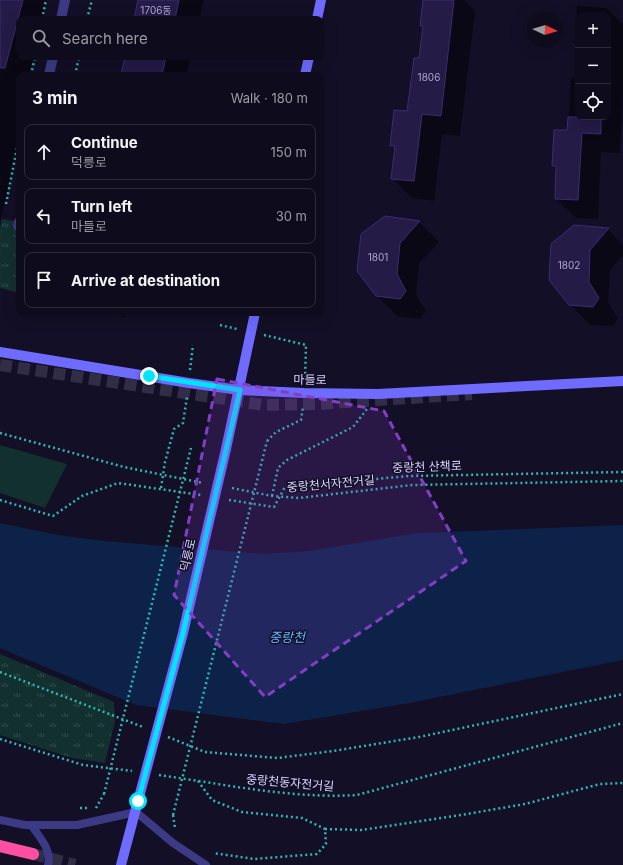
<!DOCTYPE html>
<meta charset="utf-8">
<style>
:root{--surface:#0e0b1c;--page:#1c1929;--text:#f1f3f6;--muted:#9b9ba3;--line:#2e2b3b}
body{margin:0;font-family:Inter,"Noto Sans KR",sans-serif;background:var(--page);color:var(--text)}
.controls{position:absolute;right:12px;top:12px;display:grid;overflow:hidden;border-radius:8px;box-shadow:0 4px 16px #0002}
.controls button{width:36px;height:36px;display:grid;place-items:center;padding:0;border:0;border-bottom:1px solid var(--line);background:var(--surface);color:var(--text);font:20px sans-serif}
.compass{position:absolute;left:527px;top:12px;width:36px;height:36px;border-radius:50%;background:var(--surface);box-shadow:0 4px 16px #0002;rotate:94deg}
.stop{position:absolute;width:12px;height:12px;margin:-9px;border:3px solid #00e5ff;border-radius:50%;background:#fff}
.stop.end{background:#00e5ff;border-color:#fff;box-shadow:0 1px 4px #0008}
.list{margin:0;padding:0;list-style:none}
h2{display:flex;justify-content:space-between;align-items:center;height:52px;margin:0;padding:0 16px;font-size:17px}
h2 small{font-size:13px;font-weight:400;color:var(--muted)}
.list li{display:grid;grid-template-columns:26px 1fr auto;gap:12px;align-items:center;box-sizing:border-box;height:56px;margin:0 8px 8px;padding:0 8px;border:1px solid var(--line);border-radius:8px}
.list b{display:block;font-size:15px;white-space:nowrap}
.list p{margin:0;font-size:13px;white-space:nowrap;color:var(--muted)}
.list em{font-size:13px;font-style:normal;color:var(--muted)}
.icon{flex:none;width:22px;height:22px;fill:none;stroke:currentColor;stroke-width:2;stroke-linecap:round;stroke-linejoin:round}
.map{position:relative;flex:none;width:623px;height:865px;overflow:hidden}
.search{position:absolute;background:var(--surface);box-shadow:0 4px 16px #0002;left:16px;top:16px;width:308px;height:44px;display:flex;align-items:center;gap:10px;box-sizing:border-box;padding:0 14px;border-radius:8px;color:var(--muted);font-size:15px}
.panel{position:absolute;background:var(--surface);box-shadow:0 4px 16px #0002;left:16px;top:72px;width:308px;height:244px;border-radius:8px}
.map>svg:first-child{display:block}
.green{fill:#12302f}
.park{fill:url(#park-tufts)}
.water{fill:#0c2248}
.shadow{fill:#0007;fill-rule:evenodd}
.building{fill:#241b47;stroke:#3b2d73}
.lines{fill:none;stroke-linecap:round;stroke-linejoin:round}
.highway-tunnel{stroke:#312d47;stroke-width:12;stroke-dasharray:12 6;stroke-linecap:butt}
.path{stroke:#2fb8b0;stroke-width:2.5;stroke-dasharray:2 3;stroke-linecap:butt}
.lane{stroke:#3d3a85;stroke-width:8}
.street{stroke:#3d3a85;stroke-width:10}
.secondary{stroke:#6f6bff;stroke-width:10}
.highway{stroke:#ff4fa3;stroke-width:12}
.path-bridge{stroke:#2fb8b0;stroke-width:2.5;stroke-dasharray:2 3;stroke-linecap:butt}
.secondary-bridge{stroke:#6f6bff;stroke-width:10}
.route{stroke:#00e5ff;stroke-width:5}
.marked{fill:#843dc5;fill-opacity:0.2;stroke:#843dc5;stroke-width:3;stroke-dasharray:8 5;stroke-linejoin:round}
.labels{text-anchor:middle;stroke-width:3;stroke-linejoin:round;paint-order:stroke}
.number-label{font-size:10px;fill:#aca6d1}
.street-label{font-size:12px;fill:#d9d4ff;stroke:#130f26}
.water-label{font-size:13px;font-style:italic;fill:#62b6ff;stroke:#130f26}
</style>
<div class="map">
<svg width="623" height="865" viewBox="0 0 623 865">
<defs>
<pattern id="park-tufts" width="24" height="20" patternUnits="userSpaceOnUse"><rect width="24" height="20" fill="#12302f"/><path d="M3 7l-1-3M5 7V3M7 7l1-3M15 17l-1-3M17 17v-4M19 17l1-3" fill="none" stroke="#344d4e"/></pattern>
</defs>
<rect width="100%" height="100%" fill="#130f26"/>
<!-- green -->
<path class="green" d="M0,445L67,464L45,508L0,493Z"/>
<!-- park -->
<g class="park">
<path d="M2,219L19,222V293L0,288V229Z"/>
<path d="M0,654L114,702L115,721L105,763L72,758L0,735Z"/>
</g>
<!-- water -->
<path class="water" d="M0,523L58,535L104,541L263,554L309,551L418,533L623,525V660L409,703L284,724L136,705L0,648Z"/>
<!-- shadow -->
<g class="shadow">
<path d="M0,0H47L42,19H19V57H33L28,75H19V145L0,222Z"/>
<path d="M139,0H204L199,19H135Z"/>
<path d="M424,0H464L475,11L460,136L442,134L434,201L412,198L392,178L395,149L391,145L408,112L420,59L424,29L421,25Z"/>
<path d="M577,6L606,8L623,24V96L620,153L601,152L598,219L576,218L556,199L557,170L553,166L568,131L571,78H576L578,47L575,44ZM578,15H608V117H578Z"/>
<path d="M126,57H191L186,75H122Z"/>
<path d="M385,217L419,222L439,242L419,263L416,295L426,311L420,319L397,316L377,296ZM405,236H408L397,247L396,246Z"/>
<path d="M607,228L623,245V255L610,270L608,303L618,318L613,326L590,325L570,304L550,280Z"/>
<path d="M105,313H126L125,318Z"/>
</g>
<!-- building -->
<g class="building">
<path d="M0,0H23L5,68H0Z"/>
<path d="M138,0H179L175,19H134Z"/>
<path d="M423,0H454L441,116L422,114L414,181L391,179L395,146H390L394,110L407,111L414,58H419L423,26H420Z"/>
<path d="M125,57H166L162,75H121Z"/>
<path d="M568,117H601V134L582,133L578,200L555,199L556,166H552L554,130H567Z"/>
<path d="M385,216L420,221L400,243L397,274L406,291L400,299L376,296L357,271L361,234Z"/>
<path d="M574,225L609,228L590,250L589,282L599,298L593,307L569,305L549,280L551,244Z"/>
</g>
<g class="lines">
<!-- highway-tunnel -->
<g class="highway-tunnel">
<path d="M0,365L264,405L317,404L472,394"/>
<path d="M33,854L75,865"/>
</g>
<!-- path -->
<g class="path">
<path d="M42,19L46,0"/>
<path d="M87,19L92,0"/>
<path d="M31,75L35,57"/>
<path d="M75,75L79,57"/>
<path d="M6,204L19,138"/>
<path d="M220,325L237,329"/>
<path d="M264,335L306,345L305,380"/>
<path d="M190,370L193,345"/>
<path d="M0,433L124,467L203,483"/>
<path d="M267,441L276,432L301,420L303,407"/>
<path d="M161,488L165,462L174,429L183,423L187,397"/>
<path d="M232,488L272,496L299,498L412,485L623,481"/>
<path d="M272,496L278,468L287,460L353,427L367,409"/>
<path d="M0,500L53,516L82,496L118,483L201,495"/>
<path d="M229,500L274,507L285,487L409,476L623,472"/>
<path d="M0,672L143,727"/>
<path d="M168,737L205,752L277,758L333,751L419,737L623,694"/>
<path d="M0,739L83,765L132,771"/>
<path d="M159,775C224,784 291,799 357,795L623,723"/>
<path d="M198,781L212,800L242,812L302,818L325,829L326,844L317,854L254,859L213,853"/>
<path d="M80,808H87"/>
<path d="M96,808L104,794"/>
<path d="M173,815L175,828"/>
<path d="M325,829L361,830L461,815L525,804L600,784L623,783"/>
</g>
<!-- lane -->
<g class="lane">
<path d="M0,820L25,825H77L136,812L173,843L206,865"/>
<path d="M32,826C40,838 52,850 48,865"/>
</g>
<!-- street -->
<g class="street">
<path d="M61,19L65,0"/>
<path d="M49,75L53,57"/>
<path d="M18,226L19,222"/>
</g>
<!-- secondary -->
<g class="secondary">
<path d="M317,19L321,0"/>
<path d="M305,75L309,57"/>
<path d="M0,352L189,383L239,390L304,393L378,394L623,381"/>
<path d="M226,449L255,313"/>
<path d="M121,865L138,801"/>
</g>
<!-- highway -->
<path class="highway" d="M0,846L33,854"/>
<!-- path-bridge -->
<g class="path-bridge">
<path d="M104,794L191,448"/>
<path d="M173,815L267,441"/>
</g>
<!-- secondary-bridge -->
<path class="secondary-bridge" d="M138,801L183,633L226,449"/>
</g>
<g class="lines">
<!-- route -->
<path class="route" d="M138,801L183,633L240,390L149,376"/>
</g>
<!-- marked area -->
<path class="marked" d="M217,379L384,411L466,561L265,697L174,595Z"/>
<g class="labels">
<!-- number labels -->
<g class="number-label">
<text x="156" y="14">1706동</text>
<text x="429" y="81">1806</text>
<text x="378" y="261">1801</text>
<text x="569" y="269">1802</text>
</g>
<!-- street labels -->
<g class="street-label">
<text transform="translate(310 380) rotate(1)" y="4">마들로</text>
<text transform="translate(427 467) rotate(-2)" y="4">중랑천 산책로</text>
<text transform="translate(331 484) rotate(-5)" y="4">중랑천서자전거길</text>
<text transform="translate(188 555) rotate(-77)" y="4">덕릉로</text>
<text transform="translate(290 783) rotate(5)" y="4">중랑천동자전거길</text>
</g>
<!-- water labels -->
<g class="water-label">
<text x="287" y="642">중랑천</text>
</g>
</g>
</svg>
<div class="controls">
<button>+</button>
<button>−</button>
<button><svg class="icon" aria-label="locate" viewBox="0 0 24 24"><circle cx="12" cy="12" r="6"/><path d="M12 2v4M12 18v4M2 12h4M18 12h4"/></svg></button>
</div>
<svg class="compass" viewBox="-18 -18 36 36"><path d="M0-13l5 13h-10z" fill="#e53935"/><path d="M0 13l5-13h-10z" fill="#9b9ba3"/></svg>
<div class="stop" style="left:138px;top:801px"></div>
<div class="stop end" style="left:149px;top:376px"></div>
<div class="search"><svg class="icon" aria-label="search" viewBox="0 0 24 24"><circle cx="10" cy="10" r="6"/><path d="M15 15l6 6"/></svg>Search here</div>
<section class="panel">
<h2>3 min<small>Walk · 180 m</small></h2>
<ul class="list">
<li><svg class="icon" aria-label="ahead" viewBox="0 0 24 24"><path d="M12 20V5M6 11l6-6 6 6"/></svg><div><b>Continue</b><p>덕릉로</p></div><em>150 m</em></li>
<li><svg class="icon" aria-label="left" viewBox="0 0 24 24"><path d="M17 20v-9H6M10 6l-5 5 5 5"/></svg><div><b>Turn left</b><p>마들로</p></div><em>30 m</em></li>
<li><svg class="icon" aria-label="arrive" viewBox="0 0 24 24"><path d="M6 21V4h12l-3 4 3 4H6"/></svg><div><b>Arrive at destination</b></div></li>
</ul>
</section>
</div>
